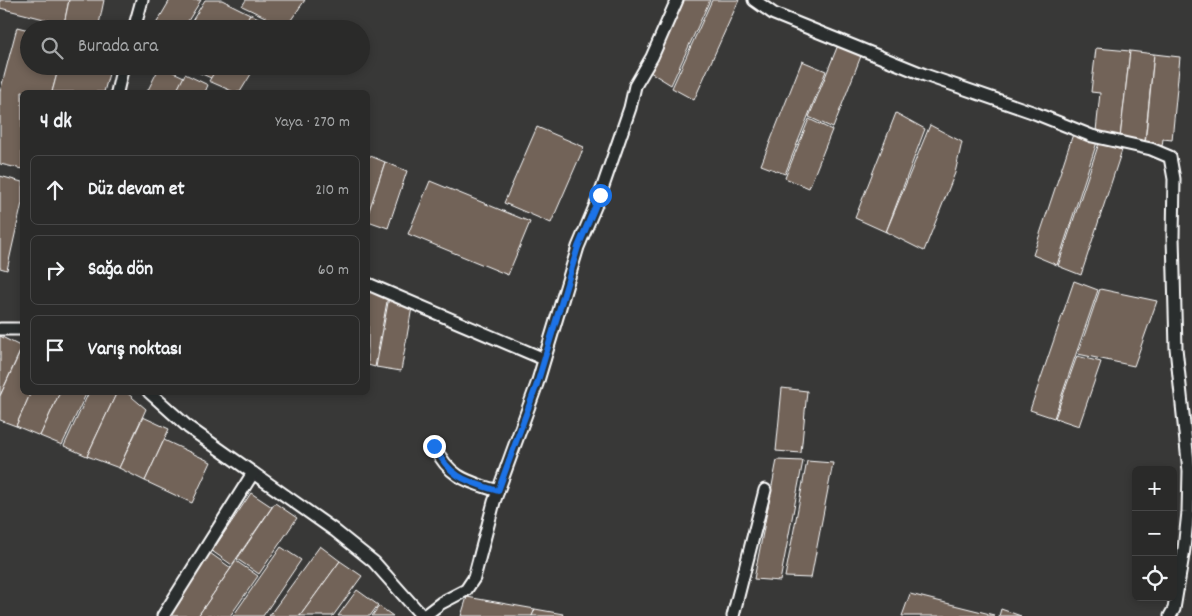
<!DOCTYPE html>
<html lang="tr">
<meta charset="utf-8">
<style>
:root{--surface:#2a2a29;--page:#363635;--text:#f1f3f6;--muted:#a5a7a8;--line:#464646}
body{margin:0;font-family:Dekko,sans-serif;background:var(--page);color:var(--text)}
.controls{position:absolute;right:15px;bottom:15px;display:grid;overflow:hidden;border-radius:8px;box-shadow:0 2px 8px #0003}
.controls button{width:45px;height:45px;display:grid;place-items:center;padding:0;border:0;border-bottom:1px solid var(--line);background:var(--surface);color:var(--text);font:25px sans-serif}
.stop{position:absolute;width:15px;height:15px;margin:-11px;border:4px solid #1a73e8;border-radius:50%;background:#fff}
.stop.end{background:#1a73e8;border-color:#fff;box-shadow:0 1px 5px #0008}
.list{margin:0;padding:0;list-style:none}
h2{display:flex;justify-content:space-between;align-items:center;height:65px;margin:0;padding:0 20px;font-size:21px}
h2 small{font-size:16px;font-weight:400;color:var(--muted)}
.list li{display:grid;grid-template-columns:32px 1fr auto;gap:15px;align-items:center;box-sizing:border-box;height:70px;margin:0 10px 10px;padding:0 10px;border:1px solid var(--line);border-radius:8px}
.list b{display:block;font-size:19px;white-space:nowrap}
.list em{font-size:16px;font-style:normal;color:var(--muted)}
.icon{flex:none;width:28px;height:28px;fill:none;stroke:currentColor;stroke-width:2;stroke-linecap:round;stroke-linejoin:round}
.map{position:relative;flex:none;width:1192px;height:616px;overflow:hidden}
.search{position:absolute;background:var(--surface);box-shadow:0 2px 8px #0003;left:20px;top:20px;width:350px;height:55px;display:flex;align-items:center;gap:12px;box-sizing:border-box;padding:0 18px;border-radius:28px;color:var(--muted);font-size:19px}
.panel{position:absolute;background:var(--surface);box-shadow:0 2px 8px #0003;left:20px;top:90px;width:350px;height:305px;border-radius:8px}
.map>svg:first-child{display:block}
.building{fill:#726359;stroke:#fff}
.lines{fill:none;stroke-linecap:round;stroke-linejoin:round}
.minor-casing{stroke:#fff;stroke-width:15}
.minor{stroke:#2a2d2e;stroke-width:11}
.route{stroke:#1a73e8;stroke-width:6}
</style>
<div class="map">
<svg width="1192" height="616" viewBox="0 0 1192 616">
<rect width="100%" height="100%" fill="#383837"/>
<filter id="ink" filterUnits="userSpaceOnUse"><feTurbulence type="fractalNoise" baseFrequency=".02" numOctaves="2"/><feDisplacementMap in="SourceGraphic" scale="10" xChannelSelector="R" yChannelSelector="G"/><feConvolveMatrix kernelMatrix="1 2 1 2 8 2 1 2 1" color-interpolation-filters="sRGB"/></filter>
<g filter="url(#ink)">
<!-- building -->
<g class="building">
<path d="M0,0H69L64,24L0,8Z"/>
<path d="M69,0H104L98,29H82L64,24Z"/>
<path d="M170,0H201L183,29H153Z"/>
<path d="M205,0H222L250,14L241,29H187Z"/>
<path d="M246,0H305L286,27L242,6Z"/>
<path d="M682,0H710L671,85L650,72Z"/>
<path d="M712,0H739L694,100L672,88Z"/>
<path d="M250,14L280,28L241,29Z"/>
<path d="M17,27L29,30V66H59L52,92H22V169L0,164V92Z"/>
<path d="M838,45L861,56L833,128L809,117Z"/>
<path d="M1096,48L1130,51L1120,138L1096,131L1100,93L1091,92Z"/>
<path d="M1130,51L1154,54L1145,141L1120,138Z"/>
<path d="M1154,54L1180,57L1172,140L1163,139L1162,146L1145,144Z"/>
<path d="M802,61L826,71L785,174L761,165Z"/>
<path d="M59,66H95L110,70L104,92H52Z"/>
<path d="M160,66L184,77L176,92H147Z"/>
<path d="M184,66H218L211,78Z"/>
<path d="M218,66H256L240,92H234L209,81Z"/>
<path d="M185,74L208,85L205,92H176Z"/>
<path d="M896,113L925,129L886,232L855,218Z"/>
<path d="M809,119L832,130L809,188L785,178Z"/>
<path d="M930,125L962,142L955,173L924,251L886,232Z"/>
<path d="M537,127L584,147L551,223L504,203Z"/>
<path d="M1073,134L1097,142L1057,265L1033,255Z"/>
<path d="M1099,143L1122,150L1081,275L1058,266Z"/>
<path d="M368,155L385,162L368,214Z"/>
<path d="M385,162L407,171L388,228L368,221V214Z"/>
<path d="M0,176L22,182V203L7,270L0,268Z"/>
<path d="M430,181L530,222L508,275L408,234Z"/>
<path d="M1074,281L1098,290L1054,418L1030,410Z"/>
<path d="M368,287L388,296L375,367L368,365Z"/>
<path d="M1100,289L1157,301L1134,366L1078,354Z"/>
<path d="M389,297L412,307L401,371L376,367Z"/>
<path d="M0,336L22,347L0,396Z"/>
<path d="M22,348V392H31L16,426L0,420V396Z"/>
<path d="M1077,356L1101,362L1079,426L1055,418Z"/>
<path d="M782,388L807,391L801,453L776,451Z"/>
<path d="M31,392H60L40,436L16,426Z"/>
<path d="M60,392H87L62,445L40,436Z"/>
<path d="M89,392H117L87,456L64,446Z"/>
<path d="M117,392H126L146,409L119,468L87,456Z"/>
<path d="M143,417L169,429L145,481L119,468Z"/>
<path d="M164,440L211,462L192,503L145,481Z"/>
<path d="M777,460L803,461L780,581L754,579Z"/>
<path d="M807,461L833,463L811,578L785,577Z"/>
<path d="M251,493L272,507L232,565L212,551Z"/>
<path d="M275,503L297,518L259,574L237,559Z"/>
<path d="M320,546L340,561L300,616H269Z"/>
<path d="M281,547L301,560L263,616H233Z"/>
<path d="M210,553L231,568L198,616H167Z"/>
<path d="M236,561L258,576L230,616H198Z"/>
<path d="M340,561L362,576L333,616H300Z"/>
<path d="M357,590L378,605L370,616H338Z"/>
<path d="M910,594L994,615V616H902Z"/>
<path d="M467,597L535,609L532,616H461Z"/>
<path d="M379,606L393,616H372Z"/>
<path d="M535,609L563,614L562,616H532Z"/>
<path d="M1001,609L1021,616H999Z"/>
</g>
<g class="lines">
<!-- minor casing -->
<g class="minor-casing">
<g id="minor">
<path d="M754,0L774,14L925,75L1032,112L1092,136L1151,149L1170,157L1174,179L1173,237L1176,348L1189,471L1188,512L1184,549L1174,609L1170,616"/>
<path d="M134,29L142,0"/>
<path d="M117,92L123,66"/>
<path d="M368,284L544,359"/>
<path d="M0,329H22"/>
<path d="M149,392L188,427L334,530L374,562L422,616"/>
<path d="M434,446C450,478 466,481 498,491"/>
<path d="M163,616L253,473"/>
<path d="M424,616L441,603L466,590L474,578L494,502L537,384L578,247L600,195L630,108L635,86L652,57L677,0"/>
<path d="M733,616L765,490"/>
</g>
</g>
<!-- minor -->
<use href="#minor" class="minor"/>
</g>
</g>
<g class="lines" filter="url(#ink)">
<!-- route -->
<path class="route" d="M434,446C451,479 466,481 498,491L537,384L578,247L600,195"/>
</g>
</svg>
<div class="controls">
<button>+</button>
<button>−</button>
<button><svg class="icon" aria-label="locate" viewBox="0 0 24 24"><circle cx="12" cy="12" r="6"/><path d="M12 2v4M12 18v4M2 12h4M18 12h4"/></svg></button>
</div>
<div class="stop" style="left:600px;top:195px"></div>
<div class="stop end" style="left:434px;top:446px"></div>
<div class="search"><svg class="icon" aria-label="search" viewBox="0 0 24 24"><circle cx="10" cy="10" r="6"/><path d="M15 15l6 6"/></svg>Burada ara</div>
<section class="panel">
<h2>4 dk<small>Yaya · 270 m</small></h2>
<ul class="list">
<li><svg class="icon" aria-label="ahead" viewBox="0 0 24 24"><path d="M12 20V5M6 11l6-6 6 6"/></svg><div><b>Düz devam et</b></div><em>210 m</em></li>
<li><svg class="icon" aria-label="right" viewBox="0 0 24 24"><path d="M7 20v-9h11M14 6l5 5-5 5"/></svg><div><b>Sağa dön</b></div><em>60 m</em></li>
<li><svg class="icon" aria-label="arrive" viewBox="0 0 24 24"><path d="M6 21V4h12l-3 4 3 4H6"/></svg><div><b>Varış noktası</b></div></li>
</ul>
</section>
</div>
